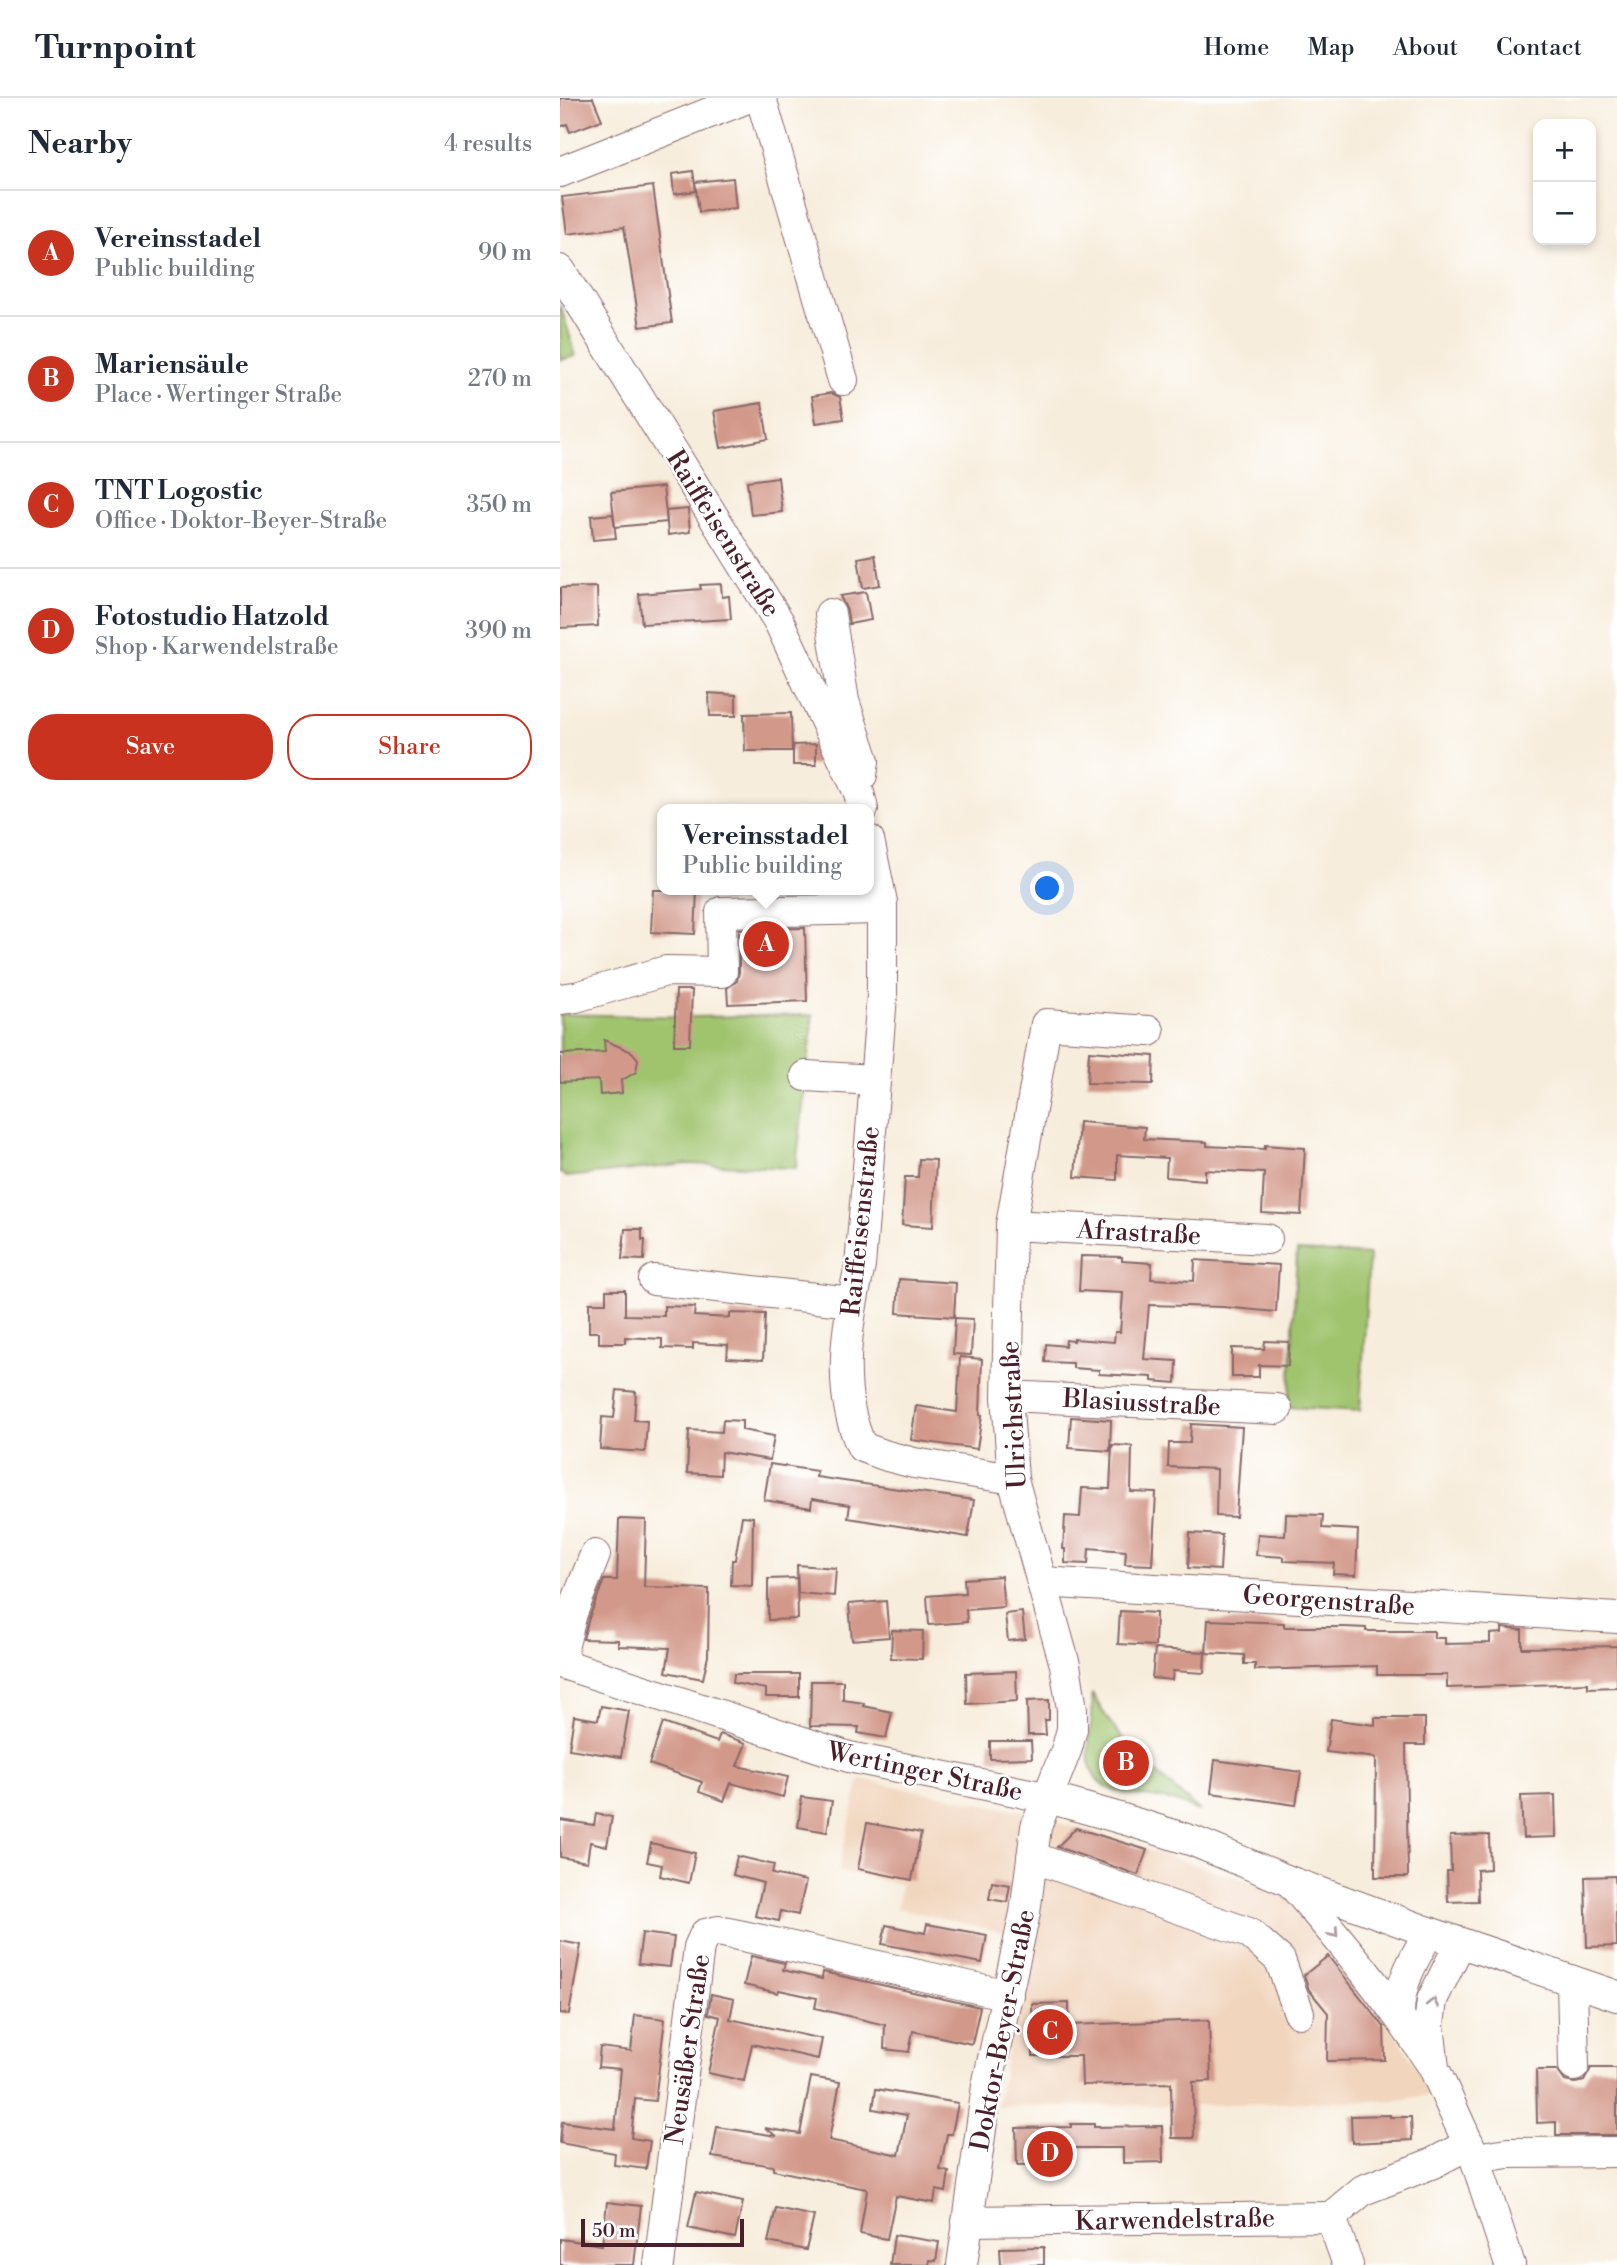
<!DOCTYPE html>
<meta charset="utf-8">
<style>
:root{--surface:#fff;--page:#f6f6f7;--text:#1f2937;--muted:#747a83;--line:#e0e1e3;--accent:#c8321e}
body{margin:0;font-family:"Libre Bodoni",serif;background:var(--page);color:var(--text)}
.controls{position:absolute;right:21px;top:21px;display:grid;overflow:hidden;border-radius:14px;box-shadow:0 4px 10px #0003}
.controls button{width:63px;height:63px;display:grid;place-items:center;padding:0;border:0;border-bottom:2px solid var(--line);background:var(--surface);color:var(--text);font:35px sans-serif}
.scale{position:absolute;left:21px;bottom:18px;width:163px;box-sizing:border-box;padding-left:7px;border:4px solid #4a1f2b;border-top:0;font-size:19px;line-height:24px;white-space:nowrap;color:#4a1f2b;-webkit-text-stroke:5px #fff;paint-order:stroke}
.you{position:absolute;left:488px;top:791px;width:24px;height:24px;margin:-18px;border:5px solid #fff;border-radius:50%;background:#1a73e8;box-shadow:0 0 0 10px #1a73e833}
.badge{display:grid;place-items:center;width:46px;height:46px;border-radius:50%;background:var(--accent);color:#fff;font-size:23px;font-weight:700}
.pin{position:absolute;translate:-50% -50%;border:4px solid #fff;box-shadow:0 2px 7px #0006}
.popup{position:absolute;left:97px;top:706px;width:217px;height:91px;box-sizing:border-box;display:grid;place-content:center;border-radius:14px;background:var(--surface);filter:drop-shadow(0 2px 5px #0005);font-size:23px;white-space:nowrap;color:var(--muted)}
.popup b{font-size:26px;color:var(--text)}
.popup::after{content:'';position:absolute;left:50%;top:100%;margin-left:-14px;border:14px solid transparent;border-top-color:var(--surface)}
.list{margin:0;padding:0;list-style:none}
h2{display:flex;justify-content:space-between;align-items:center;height:91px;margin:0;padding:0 28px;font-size:30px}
h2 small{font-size:23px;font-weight:400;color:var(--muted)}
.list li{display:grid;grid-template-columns:46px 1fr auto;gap:21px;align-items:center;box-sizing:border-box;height:126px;padding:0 28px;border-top:2px solid var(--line)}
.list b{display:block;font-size:26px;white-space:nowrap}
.list p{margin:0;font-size:23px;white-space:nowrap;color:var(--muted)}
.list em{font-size:23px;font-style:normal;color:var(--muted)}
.actions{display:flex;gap:14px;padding:21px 28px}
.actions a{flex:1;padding:16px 0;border:2px solid var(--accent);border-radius:28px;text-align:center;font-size:24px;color:var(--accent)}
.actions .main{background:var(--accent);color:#fff}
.map{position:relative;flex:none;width:1057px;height:2167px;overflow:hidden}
header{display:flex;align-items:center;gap:42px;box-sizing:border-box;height:98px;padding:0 35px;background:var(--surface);border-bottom:2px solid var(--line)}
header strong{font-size:33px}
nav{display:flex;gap:38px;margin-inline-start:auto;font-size:24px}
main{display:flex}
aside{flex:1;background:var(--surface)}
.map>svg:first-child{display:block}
.built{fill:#f1d5bd}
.green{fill:#a0c46e;stroke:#75724c;stroke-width:2}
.building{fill:#d29889}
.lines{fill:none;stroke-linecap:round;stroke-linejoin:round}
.minor-casing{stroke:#876769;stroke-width:32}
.minor{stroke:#fff;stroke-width:30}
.oneway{stroke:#ae9aa0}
.labels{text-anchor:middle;stroke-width:5;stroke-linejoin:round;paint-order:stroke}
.street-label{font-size:26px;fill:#4a1f2b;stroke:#fff}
</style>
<header>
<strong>Turnpoint</strong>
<nav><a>Home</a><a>Map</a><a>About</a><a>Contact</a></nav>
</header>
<main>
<aside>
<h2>Nearby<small>4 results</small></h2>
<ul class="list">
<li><span class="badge">A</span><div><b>Vereinsstadel</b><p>Public building</p></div><em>90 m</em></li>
<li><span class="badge">B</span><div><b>Mariensäule</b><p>Place · Wertinger Straße</p></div><em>270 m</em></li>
<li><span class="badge">C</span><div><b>TNT Logostic</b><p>Office · Doktor-Beyer-Straße</p></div><em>350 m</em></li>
<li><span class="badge">D</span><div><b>Fotostudio Hatzold</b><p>Shop · Karwendelstraße</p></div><em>390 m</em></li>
</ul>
<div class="actions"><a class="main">Save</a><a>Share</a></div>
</aside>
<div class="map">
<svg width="1057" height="2167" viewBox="0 0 1057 2167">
<rect width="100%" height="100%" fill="#fff"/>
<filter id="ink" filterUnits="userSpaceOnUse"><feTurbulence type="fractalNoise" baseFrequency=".0143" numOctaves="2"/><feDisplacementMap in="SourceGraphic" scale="14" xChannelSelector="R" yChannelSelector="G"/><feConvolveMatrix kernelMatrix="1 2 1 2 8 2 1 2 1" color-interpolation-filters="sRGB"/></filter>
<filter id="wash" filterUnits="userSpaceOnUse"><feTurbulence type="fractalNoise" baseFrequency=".00686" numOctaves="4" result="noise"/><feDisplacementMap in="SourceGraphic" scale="28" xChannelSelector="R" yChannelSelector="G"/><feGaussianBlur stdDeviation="1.57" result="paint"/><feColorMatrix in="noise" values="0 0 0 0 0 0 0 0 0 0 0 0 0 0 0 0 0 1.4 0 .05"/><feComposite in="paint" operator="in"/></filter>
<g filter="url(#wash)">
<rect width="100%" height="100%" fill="#f7eddc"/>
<!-- built -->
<path class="built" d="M300,1681L464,1714L721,1793L780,1855L842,1946L871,1996L841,2002L641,2007L437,2008L469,1840L337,1810L341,1786L278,1773Z"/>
<!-- green -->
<g class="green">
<path d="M0,206L16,258L0,262Z"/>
<path d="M162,792H297L299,800L162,802Z"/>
<path d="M0,916L131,919L253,917L236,1070L128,1066L6,1079L0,1074Z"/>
<path d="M737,1153L809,1157L800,1313L729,1309Z"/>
<path d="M532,1595C557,1644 599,1678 640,1713C628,1709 616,1703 604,1701C575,1695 533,1700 529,1661C527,1639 535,1618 532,1595Z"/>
</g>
<g id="blocks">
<!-- building -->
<g class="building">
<path d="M0,0H33L42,22L10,34L7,26L0,29Z"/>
<path d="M133,73L136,93L114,96L112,76Z"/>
<path d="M173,80L176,110L139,114L135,84Z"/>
<path d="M93,88L112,225L80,229L64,129L7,136L2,99Z"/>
<path d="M271,295L280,299L284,321L256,325L252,298Z"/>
<path d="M202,305L208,341L161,350L154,313Z"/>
<path d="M218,379L222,414L191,417L187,383Z"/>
<path d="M103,389L107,424L55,429L51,394Z"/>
<path d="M128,411L130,434L108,437L106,413Z"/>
<path d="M53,416L56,440L33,442L31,418Z"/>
<path d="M315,457L320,487L303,490L298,460Z"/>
<path d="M161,486L162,499L169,498L171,521L82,526L79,496L141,491L140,487Z"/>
<path d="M37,489L38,528L0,530V490Z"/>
<path d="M306,494L311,522L289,526L287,513L280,498Z"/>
<path d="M149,595L176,597V618H150Z"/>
<path d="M231,615L232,653H185L184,616Z"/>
<path d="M256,646V667H233V647Z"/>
<path d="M93,792H137L135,836L91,834Z"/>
<path d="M245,830L247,903L168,906L167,890L177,883L179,874V831Z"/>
<path d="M116,892H132L130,947H114Z"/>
<path d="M44,942L72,954L78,961L76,974L61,983L62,995L40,997L39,982L0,984V956L45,954Z"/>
<path d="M529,953L594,958L593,986L527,985Z"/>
<path d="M519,1024L585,1029L584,1041L647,1044V1048L705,1051V1047L745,1050L741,1117L702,1115L704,1075L645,1072V1082L606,1079L607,1060L557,1057V1082L515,1079Z"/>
<path d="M359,1061L376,1062L373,1129L342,1127L345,1079H358Z"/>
<path d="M65,1131H82V1142H85L84,1162L62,1161Z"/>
<path d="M521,1158L562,1159V1163L592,1165L591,1181L634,1183L635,1162L719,1167L716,1214L663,1209L589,1207L584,1261L617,1263L616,1285L592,1283V1279L539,1276V1272L513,1270V1265L485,1264L486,1246L505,1248L506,1242L514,1243V1241L554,1244L555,1234H560L563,1195L519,1193Z"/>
<path d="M339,1181L396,1185L394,1219L337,1215Z"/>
<path d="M46,1192H65V1217L104,1218V1208L135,1209L134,1218L170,1220V1215L205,1216L203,1262L167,1260L168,1247L133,1245V1251L102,1250V1241L65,1239V1245H39V1234H29V1205H46Z"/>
<path d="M395,1220L413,1221L411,1257L393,1256Z"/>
<path d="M705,1243L729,1244L728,1268L699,1267V1279H672V1250L704,1251Z"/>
<path d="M400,1259L422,1261L420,1317H422L417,1351L351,1342L356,1308L397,1314Z"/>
<path d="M57,1292L76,1294L74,1322L87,1323L85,1354L40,1351L42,1319L54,1320Z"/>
<path d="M511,1319L551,1322L550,1353L509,1350Z"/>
<path d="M163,1322L182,1323V1332L214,1338L210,1362L161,1354L160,1377L127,1375L129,1332L162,1334Z"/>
<path d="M631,1326L682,1329L676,1419L656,1418L657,1371L608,1369L609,1345H630Z"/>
<path d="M552,1347L572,1348L571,1394L596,1395L592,1467L565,1466L566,1453L529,1450L528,1466L505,1465V1451H503L505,1418L520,1419L522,1390L550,1391Z"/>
<path d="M210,1366L257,1373L256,1379L414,1402L408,1439L288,1420L290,1407L252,1401L251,1410L204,1402Z"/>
<path d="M726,1416L763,1417L762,1430L798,1432L796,1477L773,1476L774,1465L724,1463V1459L696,1457L698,1436L725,1438Z"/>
<path d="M182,1418L193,1419L192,1488L171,1487L172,1462H175Z"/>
<path d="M59,1421L86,1422L84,1489L149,1491L148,1558L143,1581L106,1574L110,1550L58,1548V1542L23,1541L29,1520L44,1482H57Z"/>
<path d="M630,1435L662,1437L660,1472L628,1470Z"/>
<path d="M237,1467L276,1470L274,1498L238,1495Z"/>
<path d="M441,1478L444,1509L406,1512L407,1524L369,1527L367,1498L405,1495L404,1481Z"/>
<path d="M237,1480L238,1521L208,1522V1481Z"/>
<path d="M326,1503L329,1539L292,1542L289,1506Z"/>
<path d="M560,1513L596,1515L595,1548L558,1546Z"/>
<path d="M462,1514L465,1541L448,1543L445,1516Z"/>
<path d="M648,1522L724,1525V1529H785L806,1530V1533H874V1540H885V1546L930,1545V1536L942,1535V1530L962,1532V1550L1057,1548V1589L1028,1590V1585L887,1590V1577H817V1568L695,1572V1566H684V1557L646,1555Z"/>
<path d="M332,1532L363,1533L362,1561L331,1560Z"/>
<path d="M595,1551L645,1554L644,1575L613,1573L612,1582L592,1580Z"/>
<path d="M456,1573L457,1603L407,1606L406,1575Z"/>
<path d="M174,1576H239V1599H206V1591L173,1585Z"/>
<path d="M251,1583H283V1602L304,1605L303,1608L332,1614L326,1640L298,1635L299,1629L250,1628Z"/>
<path d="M489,1602V1622H485L486,1637H468L467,1603Z"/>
<path d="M41,1608L69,1613L61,1659L9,1651L14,1618L38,1622Z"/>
<path d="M815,1620H865V1647H846L848,1779H815L816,1660L766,1654L771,1621L815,1627Z"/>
<path d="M103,1625L157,1644L160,1636L186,1645L177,1668L228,1679L223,1699L171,1685L164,1703L139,1694L142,1684L89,1666Z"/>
<path d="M430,1643H471L472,1660L430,1661Z"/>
<path d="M655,1662L741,1674L736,1707L651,1695Z"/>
<path d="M995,1697L996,1739L963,1740L961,1698Z"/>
<path d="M242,1699L272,1703L267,1734L238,1729Z"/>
<path d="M36,1716L52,1719L47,1748L30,1744L27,1764L0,1759V1722L34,1727Z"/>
<path d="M307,1725L361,1735L352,1782L298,1771Z"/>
<path d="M516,1730L587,1752L578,1777L497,1749Z"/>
<path d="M929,1737L930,1771L917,1772L918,1803L888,1804L887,1773H891L890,1738Z"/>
<path d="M91,1745L135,1755L129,1785L100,1778L102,1767L87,1764Z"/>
<path d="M177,1758L214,1767L212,1776L246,1783L238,1817L221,1813L219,1823L195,1818L203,1785L173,1777Z"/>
<path d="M1055,1778L1057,1848L1027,1849L1025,1779Z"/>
<path d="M432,1784L450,1787L447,1804L429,1801Z"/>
<path d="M367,1826L427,1837L422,1865L322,1846L326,1827L365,1835Z"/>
<path d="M82,1835L114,1839L110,1869L78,1866Z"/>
<path d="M0,1843L21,1847L9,1916L0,1915Z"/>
<path d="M191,1858L225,1865L223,1872L262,1881L263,1874L420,1909L412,1946L353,1933L349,1954L324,1951L325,1927L255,1910L257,1900L219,1892L218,1895L184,1887Z"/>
<path d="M768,1858L824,1929L825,1962L767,1963L768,1915L749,1892L744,1877Z"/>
<path d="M151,1896L174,1901L170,1921L262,1941L258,1961L192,1946L184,1983L148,1975L160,1919L148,1916Z"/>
<path d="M509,1905V1927L649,1922L651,1983L633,1984L634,2040H612L611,1985L522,1987L521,1958H473L472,1906Z"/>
<path d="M75,1917L105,1921L95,2003L75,2001L71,2040L90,2043L86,2071L54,2067L55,2055L0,2045L2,2024L55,2031L61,1971L38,1969L40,1949L71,1953Z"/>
<path d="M1031,1970H1057V2037H996V2024L977,2025L976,1972H997L1005,1983L1015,1985L1024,1983Z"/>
<path d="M251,1979L280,1984L269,2042L339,2057L347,2017L313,2011L316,1991L398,2005L392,2036H387L380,2072L389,2074L386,2094L376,2092L374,2105L336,2098L327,2141L300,2136L307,2092L306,2091L213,2072V2068L152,2059L157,2029L217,2038L205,2030L240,2036Z"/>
<path d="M830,2017V2019H851L852,2042L792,2045L791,2018Z"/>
<path d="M511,2026H534V2029L602,2028L603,2064L563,2065V2050H502L503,2066L457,2067L456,2030L511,2029Z"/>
<path d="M136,2094L183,2104L175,2140L128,2130Z"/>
<path d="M47,2104L81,2108L74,2167H0V2141L42,2147Z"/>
<path d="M216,2110L254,2118L246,2152L208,2144Z"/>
<path d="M334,2137L379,2144L376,2163L370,2162L369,2167H330Z"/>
<path d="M484,2149V2167H441L440,2150Z"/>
</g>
</g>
</g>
<g filter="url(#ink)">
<use href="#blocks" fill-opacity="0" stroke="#876769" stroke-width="2"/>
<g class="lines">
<!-- minor casing -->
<g class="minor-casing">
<g id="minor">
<path d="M201,0L283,282"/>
<path d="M0,74L187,0"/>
<path d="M0,172L219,524L299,695L303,711"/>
<path d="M270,516L284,603L304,663L302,677"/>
<path d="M309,742L322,804V898L300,1168C287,1225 275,1293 302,1349L327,1358L354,1365L453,1381"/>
<path d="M0,901L16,899L106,873L162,874L161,814L322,811"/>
<path d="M246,978L314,982"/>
<path d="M451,1127L707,1141"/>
<path d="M94,1182L292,1204"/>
<path d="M447,1298L717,1311"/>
<path d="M482,1484L1057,1520"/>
<path d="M0,1562L12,1515L35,1457"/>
<path d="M0,1565L289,1659L489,1700L563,1721L633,1743L729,1783L869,1834L1057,1898"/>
<path d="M472,1759L689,1835L720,1862L739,1915"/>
<path d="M731,1785C781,1843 828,1900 870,1964"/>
<path d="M900,1845L872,1902L869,1927L874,1970L915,2060L950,2167"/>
<path d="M1012,1883L1014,1968"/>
<path d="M839,1917C839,1885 854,1861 869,1834"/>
<path d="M915,2060L948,2055L1057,2054"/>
<path d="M771,2119L803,2092L873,2065L909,2046"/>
<path d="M407,2123L771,2119L788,2167"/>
<path d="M99,2167L139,1849L145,1836L158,1833L183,1838L448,1897"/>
<path d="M402,2167L427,1988L465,1815L476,1729L507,1650L512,1631V1611L505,1567L453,1381L447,1298L451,1127L486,926L589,933"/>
</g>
</g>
<!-- minor -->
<use href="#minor" class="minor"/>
</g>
<!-- one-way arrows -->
<defs><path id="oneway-chevron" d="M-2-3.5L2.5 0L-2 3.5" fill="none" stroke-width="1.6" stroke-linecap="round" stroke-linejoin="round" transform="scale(1.75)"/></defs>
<g class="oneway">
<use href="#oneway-chevron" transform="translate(774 1835) rotate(49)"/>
<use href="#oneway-chevron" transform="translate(873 1905) rotate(-77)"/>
</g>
</g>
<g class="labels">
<!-- street labels -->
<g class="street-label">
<text transform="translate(164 435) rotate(58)" y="9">Raiffeisenstraße</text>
<text transform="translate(300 1123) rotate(-84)" y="9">Raiffeisenstraße</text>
<text transform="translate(579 1134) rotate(3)" y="9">Afrastraße</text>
<text transform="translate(582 1304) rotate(3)" y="9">Blasiusstraße</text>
<text transform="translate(453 1317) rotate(-93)" y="9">Ulrichstraße</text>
<text transform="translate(769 1502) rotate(4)" y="9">Georgenstraße</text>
<text transform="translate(365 1673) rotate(12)" y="9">Wertinger Straße</text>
<text transform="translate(442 1932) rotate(-79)" y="9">Doktor-Beyer-Straße</text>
<text transform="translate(127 1951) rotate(-82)" y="9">Neusäßer Straße</text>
<text transform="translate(615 2121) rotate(-1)" y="9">Karwendelstraße</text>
</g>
</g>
</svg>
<div class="controls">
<button>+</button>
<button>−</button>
</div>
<div class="scale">50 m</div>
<div class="you"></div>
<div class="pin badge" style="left:206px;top:846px">A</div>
<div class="popup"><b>Vereinsstadel</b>Public building</div>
<div class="pin badge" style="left:566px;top:1665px">B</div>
<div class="pin badge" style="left:490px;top:1934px">C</div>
<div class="pin badge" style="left:490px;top:2056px">D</div>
</div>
</main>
